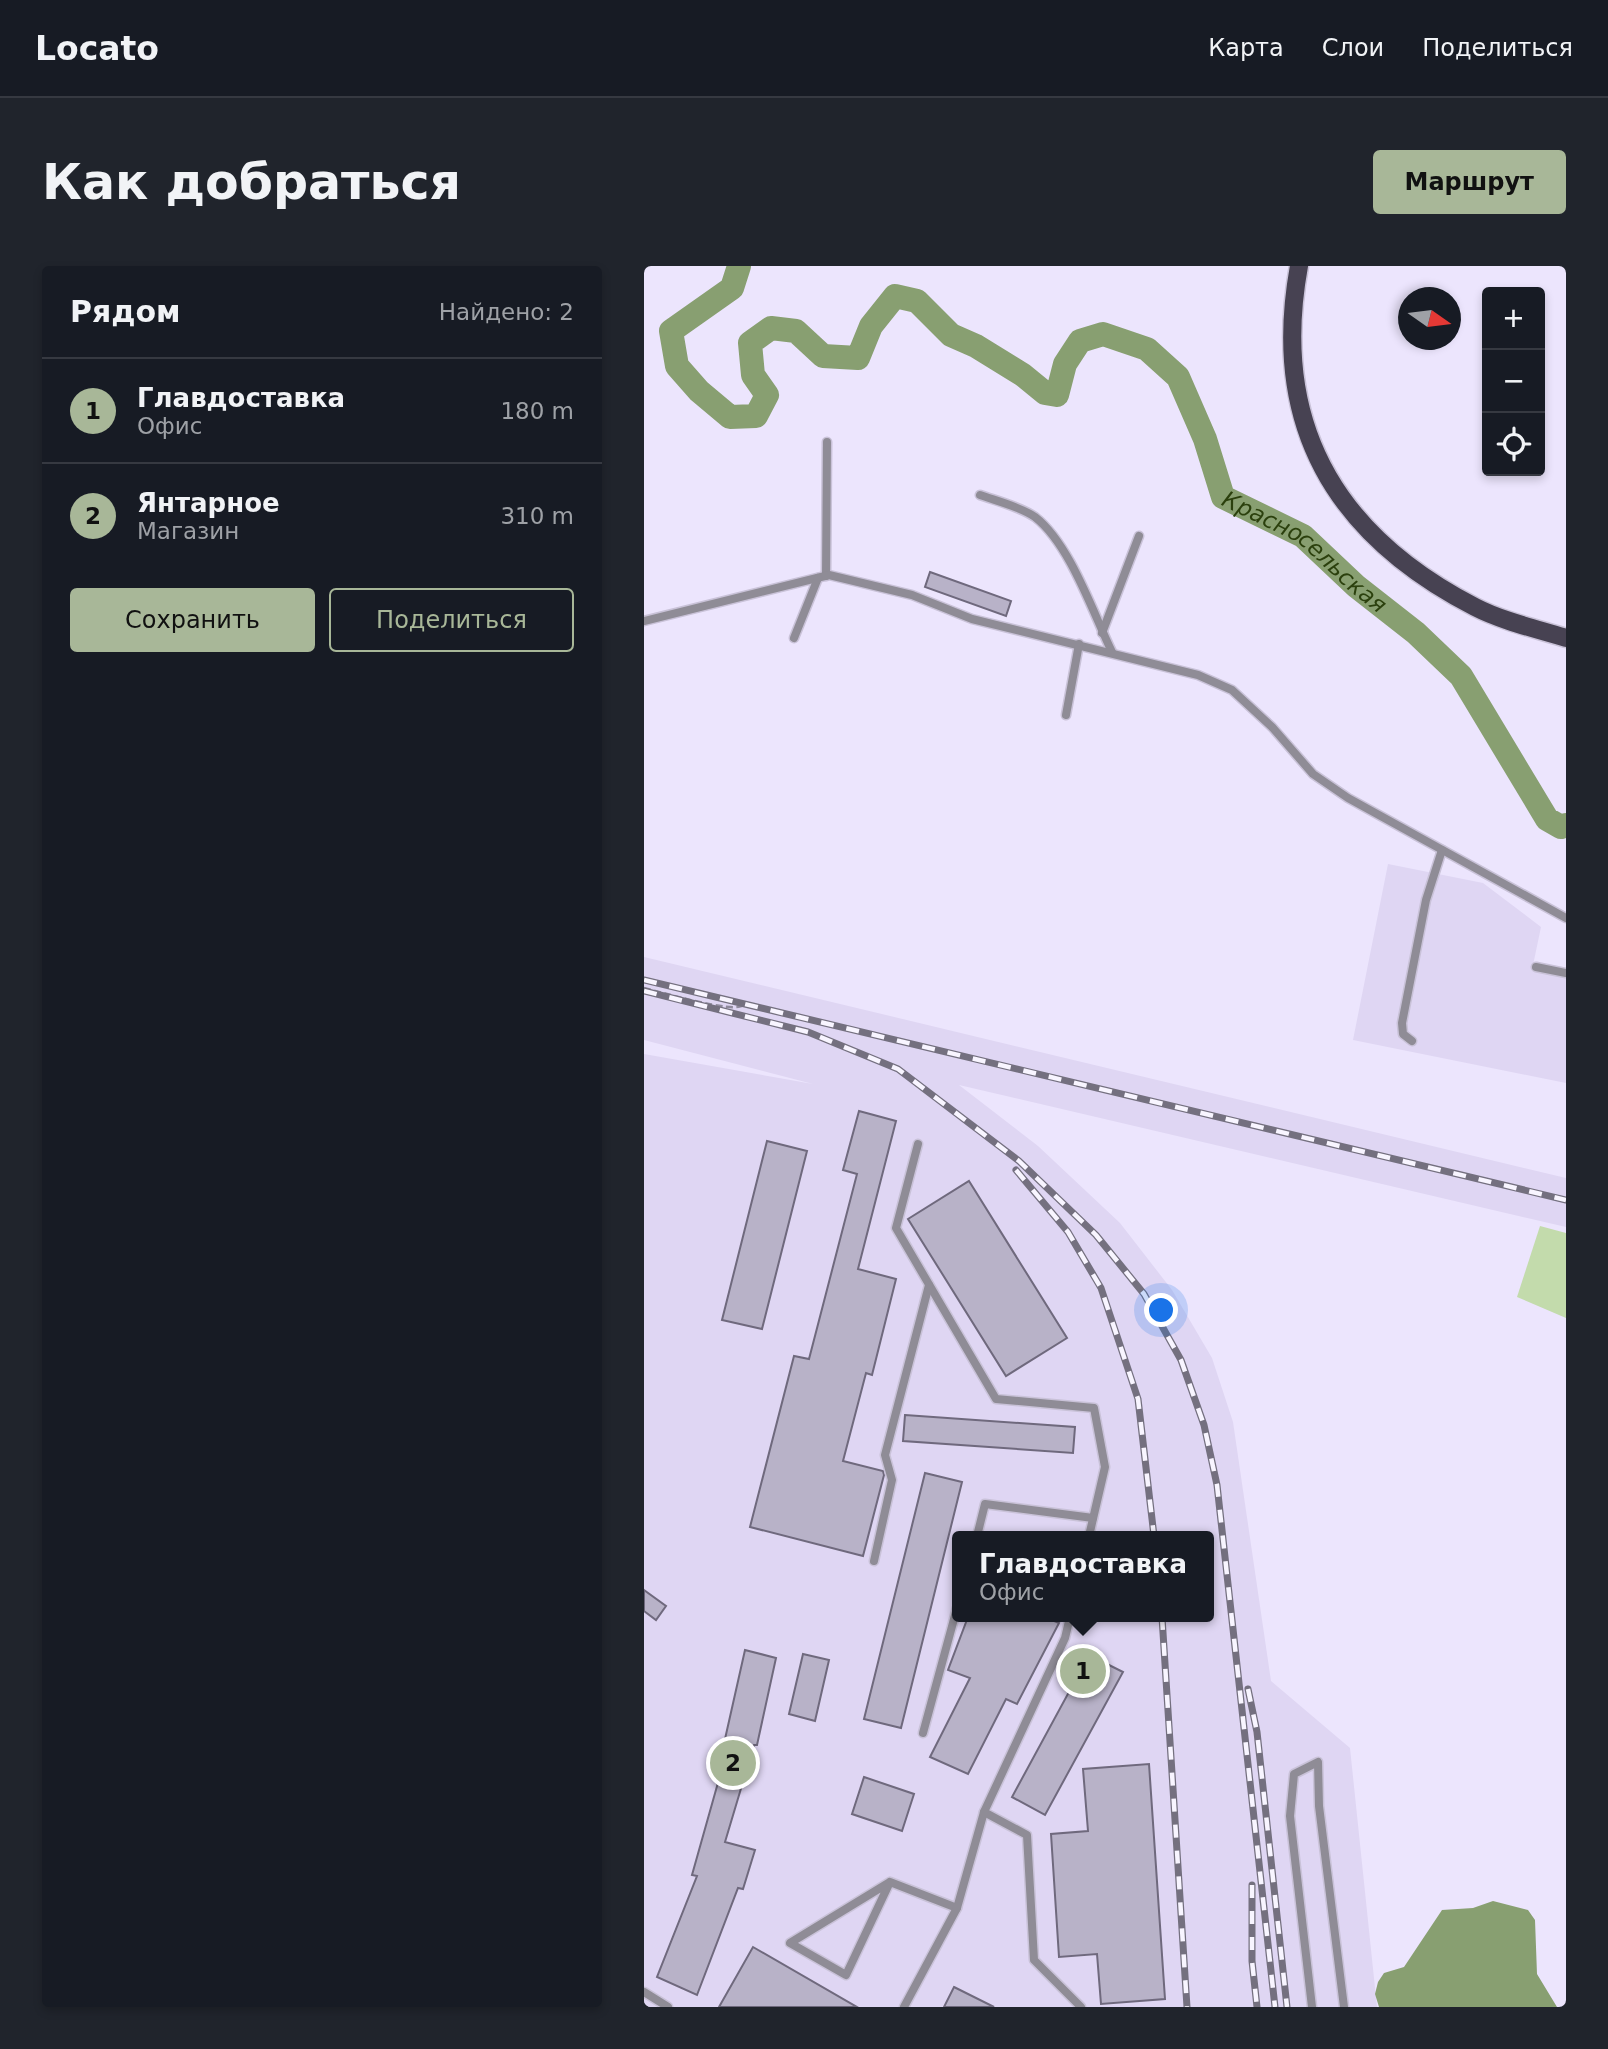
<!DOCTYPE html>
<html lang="ru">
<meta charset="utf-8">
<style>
:root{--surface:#171b24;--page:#20242c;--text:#f1f3f6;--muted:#9ea1a6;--line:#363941;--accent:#a8b798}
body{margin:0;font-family:"DejaVu Sans",sans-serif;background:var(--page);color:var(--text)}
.controls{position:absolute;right:21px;top:21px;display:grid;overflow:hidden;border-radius:7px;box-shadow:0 4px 10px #0003}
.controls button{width:63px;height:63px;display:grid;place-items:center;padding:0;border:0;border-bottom:2px solid var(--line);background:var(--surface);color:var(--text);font:35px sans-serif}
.compass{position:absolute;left:754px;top:21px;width:63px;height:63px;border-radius:50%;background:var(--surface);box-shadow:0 4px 10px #0003;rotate:104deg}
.you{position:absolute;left:518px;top:1045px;width:24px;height:24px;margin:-18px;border:5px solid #fff;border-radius:50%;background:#1a73e8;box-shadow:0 0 0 10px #1a73e833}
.badge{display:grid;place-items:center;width:46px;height:46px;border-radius:50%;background:var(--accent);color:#111;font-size:23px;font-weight:700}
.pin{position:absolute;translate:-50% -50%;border:4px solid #fff;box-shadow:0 2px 7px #0006}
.popup{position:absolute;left:308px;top:1265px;width:262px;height:91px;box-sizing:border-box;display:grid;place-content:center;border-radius:7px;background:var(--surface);filter:drop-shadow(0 2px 5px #0005);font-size:23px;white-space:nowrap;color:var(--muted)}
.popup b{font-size:26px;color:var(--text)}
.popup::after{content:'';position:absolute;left:50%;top:100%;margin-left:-14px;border:14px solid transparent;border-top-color:var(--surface)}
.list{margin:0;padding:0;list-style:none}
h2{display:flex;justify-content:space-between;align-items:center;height:91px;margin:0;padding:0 28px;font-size:30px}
h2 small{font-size:23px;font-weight:400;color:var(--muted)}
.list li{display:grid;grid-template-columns:46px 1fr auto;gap:21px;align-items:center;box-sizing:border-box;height:105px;padding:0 28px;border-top:2px solid var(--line)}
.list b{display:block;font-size:26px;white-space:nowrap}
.list p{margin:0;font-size:23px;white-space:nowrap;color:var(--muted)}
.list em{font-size:23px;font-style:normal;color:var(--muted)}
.actions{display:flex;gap:14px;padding:21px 28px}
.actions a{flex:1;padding:16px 0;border:2px solid var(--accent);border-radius:7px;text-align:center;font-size:24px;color:var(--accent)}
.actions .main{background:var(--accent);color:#111}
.icon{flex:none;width:38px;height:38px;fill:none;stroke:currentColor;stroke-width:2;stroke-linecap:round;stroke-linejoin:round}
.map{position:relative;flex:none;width:922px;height:1741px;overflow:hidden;border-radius:7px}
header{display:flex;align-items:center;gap:42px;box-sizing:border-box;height:98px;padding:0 35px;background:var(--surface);border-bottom:2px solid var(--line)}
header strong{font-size:33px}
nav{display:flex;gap:38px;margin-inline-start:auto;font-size:24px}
.intro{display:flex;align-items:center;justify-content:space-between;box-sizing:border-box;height:168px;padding:0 42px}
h1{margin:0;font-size:49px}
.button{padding:18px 32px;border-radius:7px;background:var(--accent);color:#111;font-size:24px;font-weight:700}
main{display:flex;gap:42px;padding:0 42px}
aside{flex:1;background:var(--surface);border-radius:7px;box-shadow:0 4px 10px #0003}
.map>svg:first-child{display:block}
.built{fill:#dfd6f3;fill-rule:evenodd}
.green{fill:#c3dbac}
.water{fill:#889f71}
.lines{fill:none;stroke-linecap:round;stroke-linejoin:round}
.river{stroke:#889f71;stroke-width:24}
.building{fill:#b8b2c8;stroke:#6f697d;stroke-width:2}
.service-casing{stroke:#c9c2d8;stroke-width:11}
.primary-casing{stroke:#c9c2d8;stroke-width:21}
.path{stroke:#8f8a9c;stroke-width:2.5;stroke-dasharray:7 3.5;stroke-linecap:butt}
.service{stroke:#8f8c96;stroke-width:8}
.primary{stroke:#474252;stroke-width:18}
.rail-casing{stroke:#74707f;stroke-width:7}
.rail{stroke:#f8f5ff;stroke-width:4.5;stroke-dasharray:13;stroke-linecap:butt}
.labels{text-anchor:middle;stroke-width:5;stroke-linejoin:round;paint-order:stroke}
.water-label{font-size:23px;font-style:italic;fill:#2b400d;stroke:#f8f5ff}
</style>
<header>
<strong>Locato</strong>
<nav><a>Карта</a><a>Слои</a><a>Поделиться</a></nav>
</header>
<div class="intro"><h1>Как добраться</h1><a class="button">Маршрут</a></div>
<main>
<aside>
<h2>Рядом<small>Найдено: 2</small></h2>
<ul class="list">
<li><span class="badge">1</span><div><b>Главдоставка</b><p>Офис</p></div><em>180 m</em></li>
<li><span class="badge">2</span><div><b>Янтарное</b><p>Магазин</p></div><em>310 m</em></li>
</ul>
<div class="actions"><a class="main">Сохранить</a><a>Поделиться</a></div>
</aside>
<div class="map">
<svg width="922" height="1741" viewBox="0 0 922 1741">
<rect width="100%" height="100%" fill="#ece5fd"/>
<!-- built -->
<g class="built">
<path d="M744,598L839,617L897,661L888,704L922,711V817L709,774Z"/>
<path d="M0,691L922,912V961L315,819L394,880L476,957L528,1024L568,1092L589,1156L627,1415L706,1482L733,1741H0V788L169,818L0,774ZM313,1270H565V1351H313Z"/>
</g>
<!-- green -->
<path class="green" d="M896,960L922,967V1052L873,1031Z"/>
<!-- water -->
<path class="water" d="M849,1635L884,1644L891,1654L893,1708L913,1741H735L731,1728L734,1716L740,1707L760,1701L798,1644L829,1642Z"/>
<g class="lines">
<!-- river -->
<path class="river" id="s1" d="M95,0L88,22L27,65L33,100L55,125L86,151L112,150L123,129L109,109L106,77L127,62L152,65L179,90L214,92L227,60L251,30L273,35L307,69L332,80L379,109L401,127L413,129L421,98L436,75L459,68L503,83L534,111L561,173L579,231L659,270L712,320L772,367L817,410L903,553L917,561L922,559"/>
</g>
<!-- building -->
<g class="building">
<path d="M286,306L367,335L362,350L281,321Z"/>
<path d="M215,845L252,855L214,1003L252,1013L228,1109L222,1107L199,1195L239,1205L240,1209L219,1290L106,1261L150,1090L165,1093L213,908L199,904Z"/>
<path d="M123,875L163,885L118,1063L78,1054Z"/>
<path d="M325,915L423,1072L362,1110L264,953Z"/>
<path d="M261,1149L431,1161L429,1187L259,1175Z"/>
<path d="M281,1207L318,1216L257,1462L220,1453Z"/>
<path d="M0,1324L22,1340L12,1354L0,1345Z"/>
<path d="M324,1351H401L415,1357L373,1438L362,1433L324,1508L286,1491L326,1412L304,1404Z"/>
<path d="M101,1384L132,1392L113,1479H110L81,1576L111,1584L99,1623L94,1622L53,1729L13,1711L53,1610L48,1609L86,1474L81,1473Z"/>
<path d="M159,1388L185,1394L171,1455L145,1448Z"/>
<path d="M445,1389L479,1406L401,1549L368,1531Z"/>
<path d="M505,1498L521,1733L457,1738L453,1688L415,1691L407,1568L444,1565L439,1503Z"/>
<path d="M220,1511L270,1528L258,1565L208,1548Z"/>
<path d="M109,1681L213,1741H75Z"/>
<path d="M310,1721L350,1741H300Z"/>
</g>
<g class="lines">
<!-- service casing -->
<g class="service-casing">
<g id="service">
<path d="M336,229C353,235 377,241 391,251C426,278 449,347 468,386"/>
<path d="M182,310L183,176"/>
<path d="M0,355L185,309L268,329L328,353L554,409L588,424L628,461L669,508L704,532L922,652"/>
<path d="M458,367L495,270"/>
<path d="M150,372L174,312"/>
<path d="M422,449L435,378"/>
<path d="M892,701L922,707"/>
<path d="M768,775L759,768L758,757L782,634L798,584"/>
<path d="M274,878L252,962L352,1133L450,1142L461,1201L445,1270"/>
<path d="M333,1270L341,1238L449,1252"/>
<path d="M230,1295L248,1214L241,1189L285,1019"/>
<path d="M279,1467L313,1342"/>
<path d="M340,1546L383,1569L390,1694L437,1741"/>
<path d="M246,1616L202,1709L146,1677L246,1616L313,1642"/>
<path d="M0,1726L24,1741"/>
<path d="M260,1741L313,1642L340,1546L421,1372L426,1351"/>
<path d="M668,1741L646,1550L650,1508L674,1496L675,1540L700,1741"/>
</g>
</g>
<!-- primary casing -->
<g class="primary-casing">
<path id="primary" d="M655,0C626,158 691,269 831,341C858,355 893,363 922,372"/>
</g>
<!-- path -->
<path class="path" d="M0,722C17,726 90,748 99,739"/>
<!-- service -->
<use href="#service" class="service"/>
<!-- primary -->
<use href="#primary" class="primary"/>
<!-- rail casing -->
<g class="rail-casing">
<g id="rail">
<path d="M0,714L922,934"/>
<path d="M0,725L164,766L254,803L375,895L452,969L500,1028L537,1094L560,1159L573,1219L631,1741"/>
<path d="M372,904L424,966L457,1022L494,1133L510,1270"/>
<path d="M518,1351L543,1741"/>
<path d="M604,1423L613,1466L643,1741"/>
<path d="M608,1619V1695L613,1741"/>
</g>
</g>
<!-- rail -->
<use href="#rail" class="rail"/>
</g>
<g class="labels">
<!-- water labels -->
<g class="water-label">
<text dy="8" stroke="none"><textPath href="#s1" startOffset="1102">Красносельская</textPath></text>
</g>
</g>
</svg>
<div class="controls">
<button>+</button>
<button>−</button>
<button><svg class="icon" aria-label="locate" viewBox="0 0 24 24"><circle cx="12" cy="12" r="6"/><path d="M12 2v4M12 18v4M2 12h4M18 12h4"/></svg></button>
</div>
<svg class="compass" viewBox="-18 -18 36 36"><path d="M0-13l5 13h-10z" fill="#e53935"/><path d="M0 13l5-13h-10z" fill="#9ea1a6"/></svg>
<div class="you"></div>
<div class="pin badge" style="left:439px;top:1405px">1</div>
<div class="popup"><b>Главдоставка</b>Офис</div>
<div class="pin badge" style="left:89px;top:1497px">2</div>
</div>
</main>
